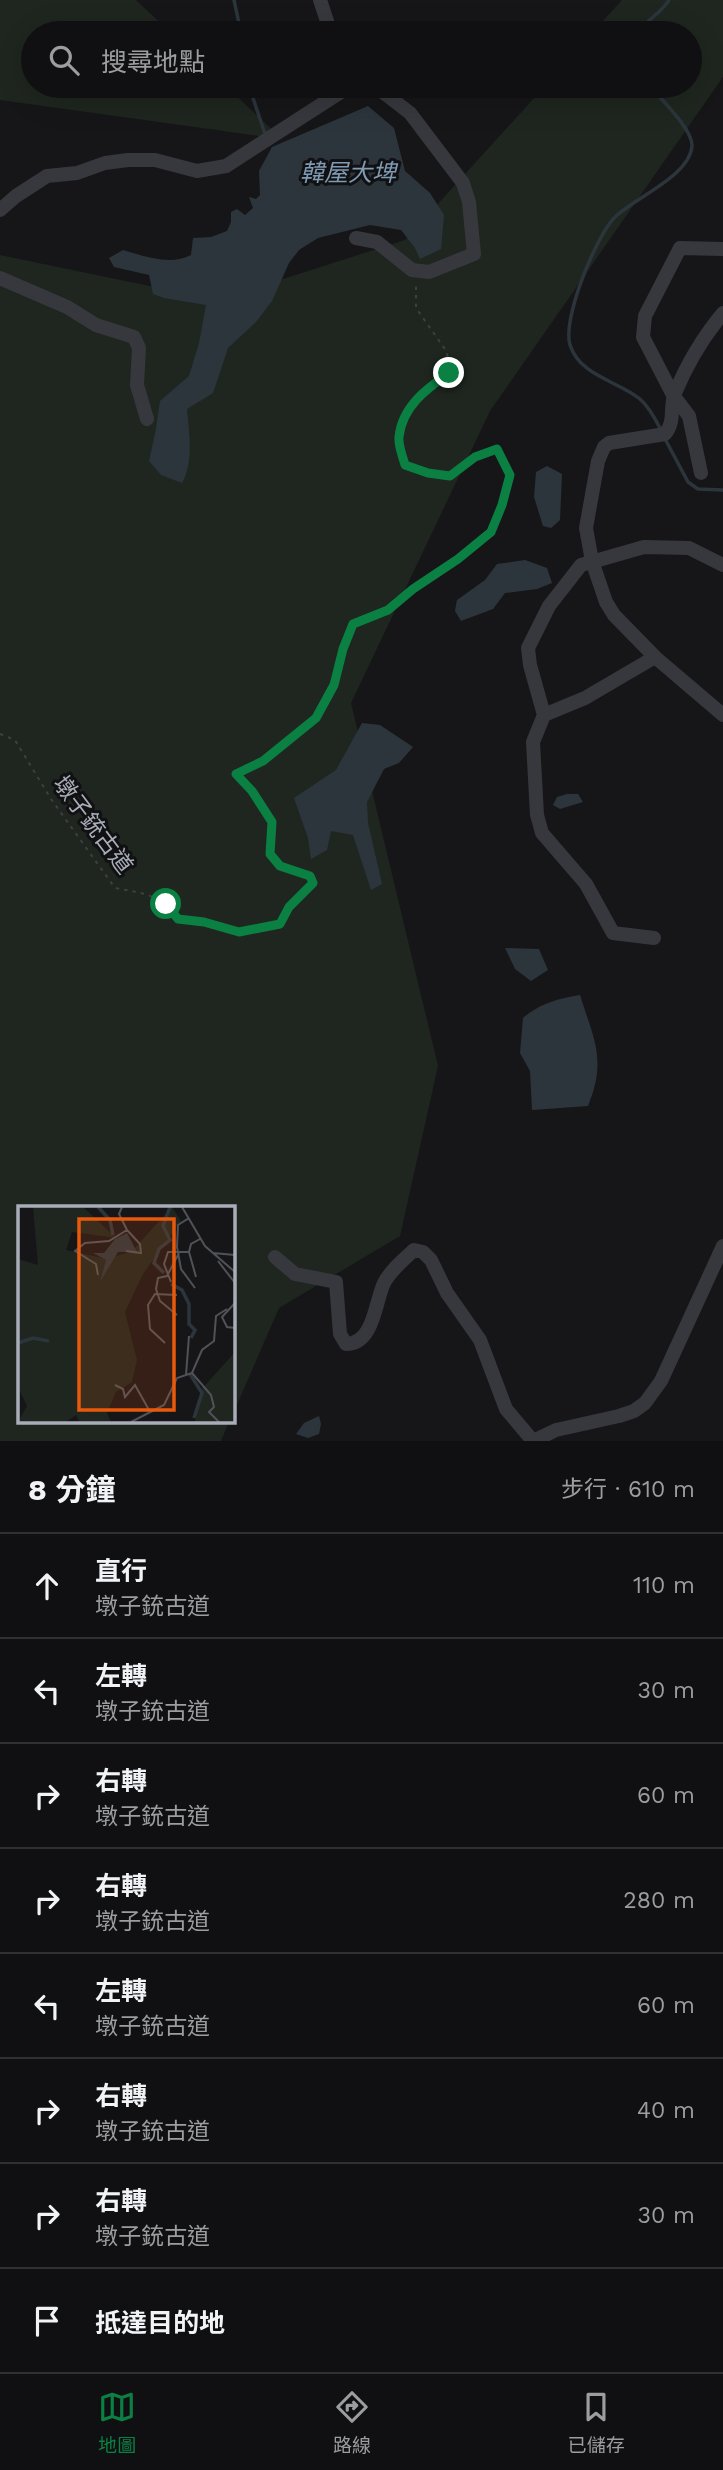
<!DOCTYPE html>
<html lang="zh-TW">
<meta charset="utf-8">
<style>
body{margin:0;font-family:"Work Sans","Noto Sans TC",sans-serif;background:#1e1e20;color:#f1f3f6}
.stop{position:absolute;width:21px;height:21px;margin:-16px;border:5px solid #0b8043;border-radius:50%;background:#fff}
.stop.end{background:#0b8043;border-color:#fff;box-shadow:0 2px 7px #0008}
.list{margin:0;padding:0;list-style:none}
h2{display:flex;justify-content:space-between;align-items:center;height:91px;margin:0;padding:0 28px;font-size:30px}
h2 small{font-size:23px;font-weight:400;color:#9c9d9f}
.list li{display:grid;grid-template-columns:46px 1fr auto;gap:21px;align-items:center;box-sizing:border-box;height:105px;padding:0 28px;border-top:2px solid #303032}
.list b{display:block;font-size:26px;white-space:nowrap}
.list p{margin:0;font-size:23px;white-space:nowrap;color:#9c9d9f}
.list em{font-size:23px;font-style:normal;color:#9c9d9f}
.icon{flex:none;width:38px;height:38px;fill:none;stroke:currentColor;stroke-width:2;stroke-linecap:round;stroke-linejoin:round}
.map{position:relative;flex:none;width:723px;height:1441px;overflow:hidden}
.search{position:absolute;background:#101012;box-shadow:0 7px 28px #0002;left:21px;right:21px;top:21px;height:77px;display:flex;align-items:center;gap:18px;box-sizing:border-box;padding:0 24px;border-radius:38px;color:#9c9d9f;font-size:26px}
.sheet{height:931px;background:#101012}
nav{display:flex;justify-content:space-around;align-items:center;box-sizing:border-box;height:98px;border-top:2px solid #303032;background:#101012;font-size:19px;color:#9c9d9f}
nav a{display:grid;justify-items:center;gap:4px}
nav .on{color:#0b8043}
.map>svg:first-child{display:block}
.green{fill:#1e261f}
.water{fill:#2c353c}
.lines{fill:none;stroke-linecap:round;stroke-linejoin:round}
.stream{stroke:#2c353c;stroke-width:3.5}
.path{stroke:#3d3f44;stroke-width:2;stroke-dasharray:3.5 5;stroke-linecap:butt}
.minor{stroke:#37383d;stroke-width:14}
.route{stroke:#0b8043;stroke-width:9}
.labels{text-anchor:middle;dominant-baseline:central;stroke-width:6;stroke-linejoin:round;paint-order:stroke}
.street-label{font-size:23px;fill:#a8adb8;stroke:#111113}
.water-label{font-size:24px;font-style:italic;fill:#7f9bb3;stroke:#111113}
.inset-river{fill:none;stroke:#2c353c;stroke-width:3.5}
.inset-road{fill:none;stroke:#505258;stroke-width:2}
.view{fill:#e8590c;fill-opacity:0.15;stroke:#e8590c;stroke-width:3.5}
.inset-edge{fill:none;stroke:#a8adb8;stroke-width:3.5}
</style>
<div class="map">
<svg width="723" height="1441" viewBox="0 0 723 1441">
<rect width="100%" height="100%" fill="#161618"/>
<g class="green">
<polygon points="0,0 136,0 171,33 33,33 33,86 226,86 282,139 0,100"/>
<polygon points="622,0 723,0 723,77 490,411 351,703 438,1066 400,1236 279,1308 233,1414 233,1208 19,1208 19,1422 229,1422 221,1441 0,1441 0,255 217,300 405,240 545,86 690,86 690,33 592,33"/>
</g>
<g class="water">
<path d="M368,106L394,128L405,171L430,193L444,215L441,249L420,259L415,248L401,230L370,225L318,238L299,250L289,263L272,301L256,322L228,348L213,393L187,409C189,434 194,461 182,483L161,475L149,461L156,429L160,401L189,376L199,343L206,305L164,298L153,294L149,275L114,267L109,258L123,250C144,256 170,266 191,255L193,238L211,237L227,231L231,222V212L237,209L245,215L253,208L249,197L256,199L260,195L259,171L272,147Z"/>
<polygon points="547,466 562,474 560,520 551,528 543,526 534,497 536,472"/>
<polygon points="525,560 547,568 552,583 537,589 505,593 493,609 461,621 455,611 457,600 485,580 497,564"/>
<polygon points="362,723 380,725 413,747 399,763 384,769 367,802 368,823 382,884 371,890 353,835 331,831 327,850 311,859 308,838 294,798 336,770"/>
<polygon points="567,794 578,794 583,802 560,809 553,805 557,797"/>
<polygon points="505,948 539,949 548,970 531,981 515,969"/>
<path d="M580,995C594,1040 607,1060 588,1106L532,1110L530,1071L520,1053L523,1018C541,1003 557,999 580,995Z"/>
<polygon points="319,1416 321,1424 319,1434 308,1438 296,1434 304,1423"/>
</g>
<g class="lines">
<g class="stream">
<polyline points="234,0 241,33"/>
<path d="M639,33C646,19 661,14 669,0"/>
<polyline points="249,86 266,137"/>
<path d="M650,86C661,99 693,130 692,146C690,176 634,198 615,217C596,236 562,319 570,345C580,376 618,381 640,399C649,407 656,420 661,430"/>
<polyline points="664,437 688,482 698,489 723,490"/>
</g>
<path class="path" d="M0,734L15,740L51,799L115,888C146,894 157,893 178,919L204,922L239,932L280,924L290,907L312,882L310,876L280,866L270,854L272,822L252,791L236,774L263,761L316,718L334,685L343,649L353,624L389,610L413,589L458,559L491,532L502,505L510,475L497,449L475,457L450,476L428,473L405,465C403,457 398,446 399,437C402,407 426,389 449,374L447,352L416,308V284"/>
<g class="minor">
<polyline points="320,0 331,33"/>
<polyline points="0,210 16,196 47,176 77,173 105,163 128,160 155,160 197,171 226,166 350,86"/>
<polyline points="356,238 377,242 412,270 429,272 474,254 469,202 463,183 410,113 375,86"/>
<polyline points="0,278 67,307 96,325 134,337 139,348 137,385 147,419"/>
<path d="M723,313C703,337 687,364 675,393C669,407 676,421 665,434L609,443L604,447L598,461L586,528L592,561L606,602L614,615L655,657L723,715"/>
<polyline points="701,473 689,416 673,395 643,337 645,316 680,248 723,249"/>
<polyline points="544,715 585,698 655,657"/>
<polyline points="654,938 613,933 586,884 542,833 537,815 533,742 544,715 530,665 528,648 549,606 581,565 644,547 689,548 723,565"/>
<path d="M275,1257L295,1274L336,1282L340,1334L346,1344C374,1344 375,1302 384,1283C391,1270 403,1260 414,1250L423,1252L431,1260L447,1293L480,1340L506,1409L533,1441L556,1430L619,1416L634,1411L645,1403L661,1381L723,1246"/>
</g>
</g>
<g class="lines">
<path class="route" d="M166,904L178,919L204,922L239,932L280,924L289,907L313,883L310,876L280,866L270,854L272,822L252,791L236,774L263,761L316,718L334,685L343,649L353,624L388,610L413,589L458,559L491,532L502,505L510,475L497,449L475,457L450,476L428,473L405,465C403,457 398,446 399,437C402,407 426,389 449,373"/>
</g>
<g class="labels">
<g class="street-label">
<text transform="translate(93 825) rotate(53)">墩子銃古道</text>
</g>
<g class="water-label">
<text x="348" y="173">韓屋大埤</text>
</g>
</g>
<g transform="translate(18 1206)">
<rect width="217" height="217" fill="#161618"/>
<path d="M15,1H65L98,32L54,26L48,44L89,53L114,45L154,1L163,15L125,68L107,106L119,154L114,176L98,186L89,207L93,216H61L58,209L48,216H0L9,200L0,181V53L20,59ZM217,146V216H177L183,184Z" fill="#1e261f"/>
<path d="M109,27L119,46H100L82,76L88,54L75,47H86L97,33Z" fill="#2c353c"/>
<path class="inset-river" d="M80,1L92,14L95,29M146,67L136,57L141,43L152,34L145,20L152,1M153,78L164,84L171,98V118L177,124L173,132M0,137L15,132L31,135M172,168L184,187L176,212"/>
<path class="inset-road" d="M164,1L187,40L217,66M171,12L160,19L159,41L163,63L177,82M108,45L123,47L122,38L109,24M195,47L217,49M200,55L217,77M80,69L78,58L57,45L67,37L91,35L109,24L101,8L104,1M178,71L171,46L173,38L182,33M153,76L146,58L150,46H171M217,97L204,111L209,121L217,122M159,109L142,95L138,83L140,72L149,70L161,47M147,137L132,123L130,99L137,88L159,89M174,167L193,189L196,201L191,206L201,216M168,169L171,130M97,179L105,183L107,191L117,179L131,204M113,216L146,199L159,172L174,167L184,144L196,135L198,110L209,103"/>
<path class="view" d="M61,13H156V204H61Z"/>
<rect width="217" height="217" class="inset-edge"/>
</g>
</svg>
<div class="stop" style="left:166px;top:904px"></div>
<div class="stop end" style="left:449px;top:373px"></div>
<div class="search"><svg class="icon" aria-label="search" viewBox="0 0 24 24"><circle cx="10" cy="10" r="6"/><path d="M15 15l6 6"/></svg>搜尋地點</div>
</div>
<section class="sheet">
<h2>8 分鐘<small>步行 · 610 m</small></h2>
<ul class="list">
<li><svg class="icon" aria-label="ahead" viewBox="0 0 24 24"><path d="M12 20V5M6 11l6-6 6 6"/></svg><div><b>直行</b><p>墩子銃古道</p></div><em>110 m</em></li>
<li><svg class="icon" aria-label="left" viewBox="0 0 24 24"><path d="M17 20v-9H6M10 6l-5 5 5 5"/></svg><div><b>左轉</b><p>墩子銃古道</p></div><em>30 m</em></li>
<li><svg class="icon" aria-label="right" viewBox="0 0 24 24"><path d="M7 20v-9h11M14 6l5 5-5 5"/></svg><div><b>右轉</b><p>墩子銃古道</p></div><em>60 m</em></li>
<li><svg class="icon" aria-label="right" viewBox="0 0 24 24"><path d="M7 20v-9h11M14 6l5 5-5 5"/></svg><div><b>右轉</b><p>墩子銃古道</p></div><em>280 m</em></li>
<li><svg class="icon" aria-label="left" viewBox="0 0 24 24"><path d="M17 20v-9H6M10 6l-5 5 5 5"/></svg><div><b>左轉</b><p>墩子銃古道</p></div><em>60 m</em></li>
<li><svg class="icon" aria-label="right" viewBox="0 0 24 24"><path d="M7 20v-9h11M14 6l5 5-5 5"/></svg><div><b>右轉</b><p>墩子銃古道</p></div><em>40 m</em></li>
<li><svg class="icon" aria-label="right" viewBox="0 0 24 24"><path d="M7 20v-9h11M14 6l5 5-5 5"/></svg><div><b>右轉</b><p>墩子銃古道</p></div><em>30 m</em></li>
<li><svg class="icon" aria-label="arrive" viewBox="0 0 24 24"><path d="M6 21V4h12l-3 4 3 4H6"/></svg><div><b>抵達目的地</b></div></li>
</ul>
</section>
<nav>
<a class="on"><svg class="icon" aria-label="map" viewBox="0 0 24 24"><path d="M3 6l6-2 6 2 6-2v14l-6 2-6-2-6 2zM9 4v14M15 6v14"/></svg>地圖</a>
<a><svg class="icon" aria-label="directions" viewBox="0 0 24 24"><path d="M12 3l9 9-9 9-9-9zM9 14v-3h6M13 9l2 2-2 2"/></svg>路線</a>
<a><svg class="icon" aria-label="saved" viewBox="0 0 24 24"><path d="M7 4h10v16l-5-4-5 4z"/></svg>已儲存</a>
</nav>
